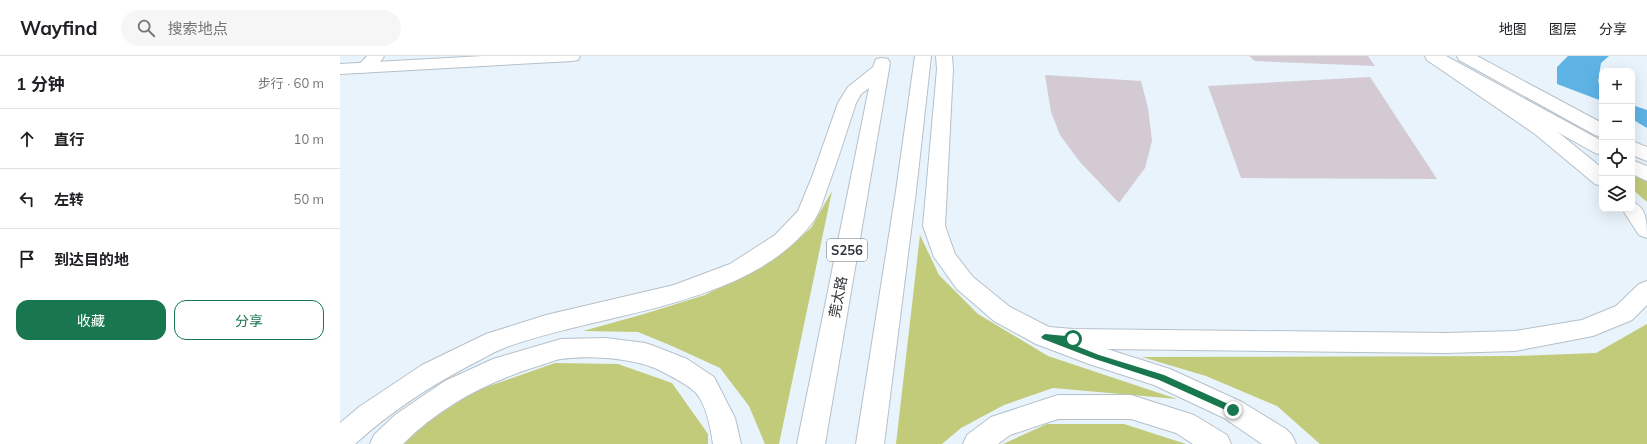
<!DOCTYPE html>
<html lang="zh">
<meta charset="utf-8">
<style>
body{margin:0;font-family:Mulish,"Noto Sans SC",sans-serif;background:#f6f6f6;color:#202124}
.controls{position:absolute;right:12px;top:12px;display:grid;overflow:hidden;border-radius:8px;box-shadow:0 4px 16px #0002}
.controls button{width:36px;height:36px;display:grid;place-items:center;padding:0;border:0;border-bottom:1px solid #e0e0e0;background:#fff;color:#202124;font:20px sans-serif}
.stop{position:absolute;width:12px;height:12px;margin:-9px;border:3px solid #18774e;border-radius:50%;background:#fff}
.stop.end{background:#18774e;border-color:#fff;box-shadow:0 1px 4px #0008}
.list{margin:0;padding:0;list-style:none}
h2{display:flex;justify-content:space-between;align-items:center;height:52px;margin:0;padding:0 16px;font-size:17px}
h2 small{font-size:13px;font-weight:400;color:#757577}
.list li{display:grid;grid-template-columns:26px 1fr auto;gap:12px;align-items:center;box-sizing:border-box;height:60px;padding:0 16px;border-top:1px solid #e0e0e0}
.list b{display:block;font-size:15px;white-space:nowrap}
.list em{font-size:13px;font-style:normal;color:#757577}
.actions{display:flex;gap:8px;padding:12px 16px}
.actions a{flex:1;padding:9px 0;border:1px solid #18774e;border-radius:12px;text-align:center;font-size:14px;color:#18774e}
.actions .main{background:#18774e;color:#fff}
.icon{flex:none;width:22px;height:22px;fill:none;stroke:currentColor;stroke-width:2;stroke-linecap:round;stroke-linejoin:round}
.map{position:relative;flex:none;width:1307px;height:388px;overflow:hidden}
header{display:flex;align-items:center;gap:24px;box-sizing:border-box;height:56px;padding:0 20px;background:#fff;border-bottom:1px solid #e0e0e0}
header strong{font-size:19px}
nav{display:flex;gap:22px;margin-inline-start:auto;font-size:14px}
.search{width:280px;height:36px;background:#f6f6f6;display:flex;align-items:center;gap:10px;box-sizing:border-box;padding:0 14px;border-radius:22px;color:#757577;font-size:15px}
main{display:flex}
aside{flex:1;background:#fff}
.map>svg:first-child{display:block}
.green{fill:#c2cb7a}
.water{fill:#5eb3e5}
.building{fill:#d4cad4}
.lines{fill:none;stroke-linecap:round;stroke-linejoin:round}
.minor-casing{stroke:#b6c0c9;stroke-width:2}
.tertiary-casing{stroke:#b6c0c9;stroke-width:2}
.primary-casing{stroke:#b6c0c9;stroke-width:2}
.trunk-casing{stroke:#b6c0c9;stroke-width:2}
.motorway-casing{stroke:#b6c0c9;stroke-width:2}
.minor{fill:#fff;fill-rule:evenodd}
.tertiary{fill:#fff;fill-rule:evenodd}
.primary{fill:#fff;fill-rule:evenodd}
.trunk{fill:#fff;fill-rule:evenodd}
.motorway{fill:#fff;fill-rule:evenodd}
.route{fill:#18774e}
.labels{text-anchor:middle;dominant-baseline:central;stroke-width:3;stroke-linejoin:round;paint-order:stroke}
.shield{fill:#fff;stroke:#6f7274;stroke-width:1}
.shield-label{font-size:13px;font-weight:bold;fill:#313538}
.street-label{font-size:14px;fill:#313538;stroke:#fff}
</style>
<header>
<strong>Wayfind</strong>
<div class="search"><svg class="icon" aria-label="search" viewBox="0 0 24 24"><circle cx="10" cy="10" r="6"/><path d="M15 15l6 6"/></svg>搜索地点</div>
<nav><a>地图</a><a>图层</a><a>分享</a></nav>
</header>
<main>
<aside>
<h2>1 分钟<small>步行 · 60 m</small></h2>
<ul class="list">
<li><svg class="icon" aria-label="ahead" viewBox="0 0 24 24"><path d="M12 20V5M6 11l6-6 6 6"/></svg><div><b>直行</b></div><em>10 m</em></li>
<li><svg class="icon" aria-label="left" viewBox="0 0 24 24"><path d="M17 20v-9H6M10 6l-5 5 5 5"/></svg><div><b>左转</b></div><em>50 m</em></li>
<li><svg class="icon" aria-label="arrive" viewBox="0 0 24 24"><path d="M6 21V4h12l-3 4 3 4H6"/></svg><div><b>到达目的地</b></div></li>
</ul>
<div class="actions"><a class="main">收藏</a><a>分享</a></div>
</aside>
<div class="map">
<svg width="1307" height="388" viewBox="0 0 1307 388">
<rect width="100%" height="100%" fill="#e8f3fc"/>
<g class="green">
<polygon points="1292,116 1307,124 1307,146 1292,133"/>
<polygon points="492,135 439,388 425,388 409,350 380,312 332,290 298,276 243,275 304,258 365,239 432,205 471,172"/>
<polygon points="580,179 599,219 638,258 708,300 837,343 713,332 664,349 621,372 602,388 556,388"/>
<polygon points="1307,268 1307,388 980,388 937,350 866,320 802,301 1175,300 1256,297"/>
<polygon points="215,307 278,308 332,327 368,378 368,388 64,388 79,372 135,335"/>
<polygon points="707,368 784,368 846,388 663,388"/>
</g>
<g class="water">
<polygon points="1228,0 1269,0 1261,7 1258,26 1262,28 1262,45 1217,28 1217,11"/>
<polygon points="1292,49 1307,54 1307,72 1292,63"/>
</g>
<g class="building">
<polygon points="909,0 1028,0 1035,10 915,5"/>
<polygon points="705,19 801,25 808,52 812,85 805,112 779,147 740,106 720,79 711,56"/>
<polygon points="1030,21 1097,123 901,122 868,30"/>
</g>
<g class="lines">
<defs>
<polygon id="minor" points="143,0 240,0 238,4 232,5 0,18 0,8"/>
<path id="tertiary" d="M27,0H44C38,10 30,19 18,16L16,12Z"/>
<g id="primary">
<polygon points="575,0 591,0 576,135 544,388 516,388 556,135"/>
<polygon points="596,0 612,0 613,13 605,170 615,198 633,221 670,251 709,271 733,273 1106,277 1175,275 1242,264 1276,250 1299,228 1307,225 1307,249 1292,264 1253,280 1175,295 1106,297 767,293 830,313 902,346 946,373 952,379 956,388 922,388 884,362 814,329 749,308 696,288 654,265 617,233 594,201 583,170 597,13"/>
<polygon points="1085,0 1104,0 1209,69 1262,112 1262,130 1255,128 1195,78 1087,4"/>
<path d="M542,2L548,3L550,7L485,388H457L529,32L521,38L516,47C506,77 497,107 486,136C483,145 480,155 475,163C412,252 259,256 164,292C153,296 143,303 132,308C90,330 50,356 15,388H0V367L19,351L82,309L146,278L206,259L334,229L390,208L435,179L458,155L472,121L498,47L508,31L533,11L536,3Z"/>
<path d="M1292,146C1307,151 1307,166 1307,182L1299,179L1282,153H1292Z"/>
</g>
<g id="trunk">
<polygon points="1086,0 1106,0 1262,85 1262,99 1255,97 1088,4"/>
<polygon points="1292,104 1307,110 1307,125 1292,118"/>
<path d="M266,282L305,287L314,290L347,303L374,321L395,362L401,388H373C371,373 366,348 356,337C349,329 327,318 317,313C292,302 249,299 221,303C213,304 204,309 195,311C145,327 100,351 63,388H30L34,379L55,359L105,325L153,303L221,283Z"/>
<polygon points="718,339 791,339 854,359 887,379 891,388 853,388 836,377 791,363 718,363 670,379 658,388 623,388 627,379 651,361"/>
</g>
<g id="motorway">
<polygon points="1117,0 1137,0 1262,67 1262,81 1255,79 1119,4"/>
<polygon points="1292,85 1307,91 1307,105 1292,99"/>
</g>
</defs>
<use href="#minor" class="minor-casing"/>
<use href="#tertiary" class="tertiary-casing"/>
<use href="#primary" class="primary-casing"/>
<use href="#trunk" class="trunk-casing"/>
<use href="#motorway" class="motorway-casing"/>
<use href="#minor" class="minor"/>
<use href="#tertiary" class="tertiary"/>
<use href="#primary" class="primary"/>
<use href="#trunk" class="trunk"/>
<use href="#motorway" class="motorway"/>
</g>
<polygon class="route" points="705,278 736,281 736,285 724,285 759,299 824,319 895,351 897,354 893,357 890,356 819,324 755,303 703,283 701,281"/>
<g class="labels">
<rect class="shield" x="487" y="183" width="40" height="22" rx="3"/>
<g class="shield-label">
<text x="507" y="194">S256</text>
</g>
<g class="street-label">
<text transform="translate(498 241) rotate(-79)">莞太路</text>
</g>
</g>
</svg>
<div class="controls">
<button>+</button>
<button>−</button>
<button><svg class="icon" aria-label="locate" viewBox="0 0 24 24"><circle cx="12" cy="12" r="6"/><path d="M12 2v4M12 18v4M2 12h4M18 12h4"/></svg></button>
<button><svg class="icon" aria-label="layers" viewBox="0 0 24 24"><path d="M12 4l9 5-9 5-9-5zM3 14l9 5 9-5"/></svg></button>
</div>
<div class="stop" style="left:733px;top:283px"></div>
<div class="stop end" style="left:893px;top:354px"></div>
</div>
</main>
